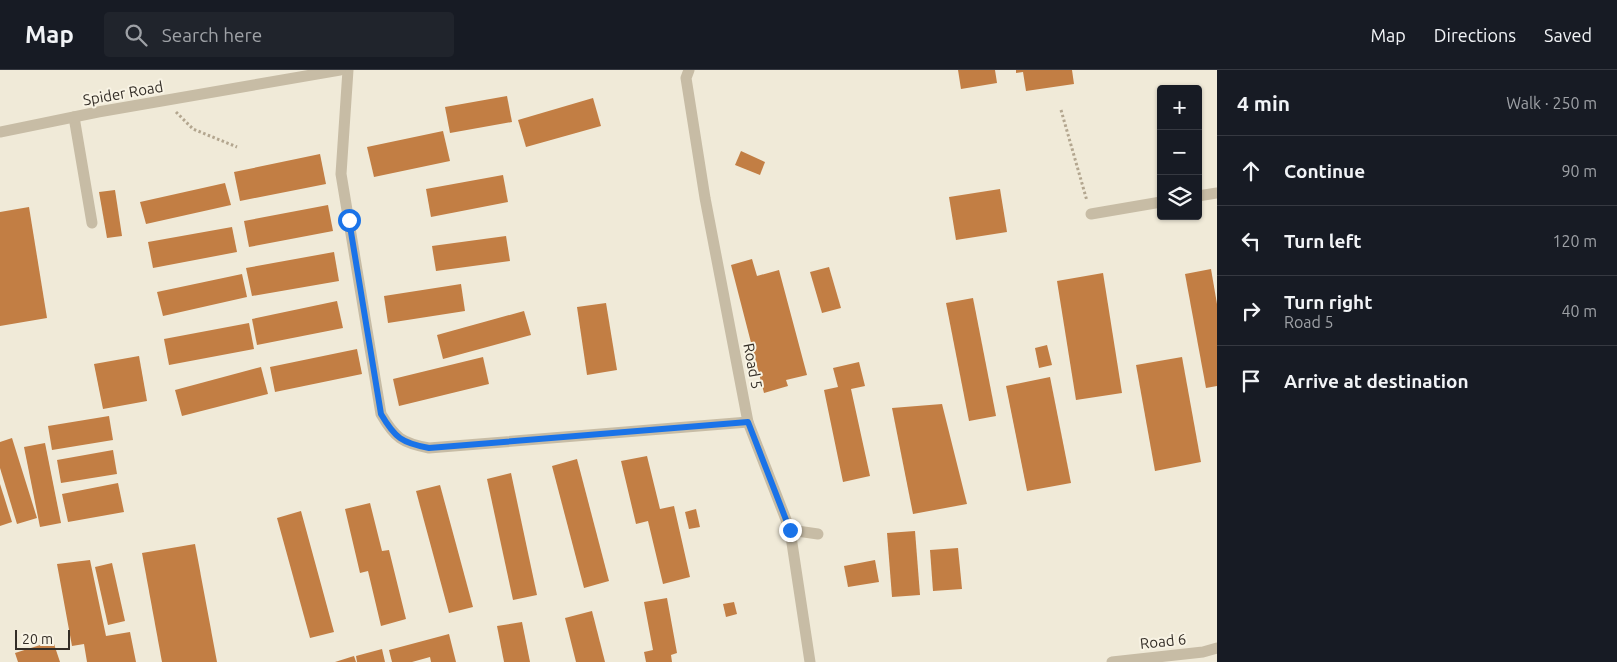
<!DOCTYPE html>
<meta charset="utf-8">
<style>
body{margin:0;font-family:Ubuntu,sans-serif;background:#20242c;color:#f1f3f6}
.controls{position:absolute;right:15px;top:15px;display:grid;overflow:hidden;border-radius:5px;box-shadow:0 1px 4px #0004}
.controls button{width:45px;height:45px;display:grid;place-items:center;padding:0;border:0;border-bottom:1px solid #363941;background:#171b24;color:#f1f3f6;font:25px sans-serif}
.scale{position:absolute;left:15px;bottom:12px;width:55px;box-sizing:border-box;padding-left:5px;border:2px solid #332d26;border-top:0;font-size:14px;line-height:18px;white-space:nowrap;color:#332d26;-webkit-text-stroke:4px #f8f3e4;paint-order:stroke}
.stop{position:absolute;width:15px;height:15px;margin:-11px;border:4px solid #1a73e8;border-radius:50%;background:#fff}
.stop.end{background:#1a73e8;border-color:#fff;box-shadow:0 1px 5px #0008}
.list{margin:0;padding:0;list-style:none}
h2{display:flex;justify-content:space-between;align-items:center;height:65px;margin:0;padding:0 20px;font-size:21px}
h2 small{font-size:16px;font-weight:400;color:#9ea1a6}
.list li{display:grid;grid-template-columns:32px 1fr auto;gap:15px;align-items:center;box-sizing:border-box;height:70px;padding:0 20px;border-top:1px solid #363941}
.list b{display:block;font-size:19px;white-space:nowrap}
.list p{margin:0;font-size:16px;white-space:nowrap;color:#9ea1a6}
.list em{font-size:16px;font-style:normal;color:#9ea1a6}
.icon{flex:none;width:28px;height:28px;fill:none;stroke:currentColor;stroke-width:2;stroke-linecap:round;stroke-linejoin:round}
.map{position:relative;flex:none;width:1217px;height:592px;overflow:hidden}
header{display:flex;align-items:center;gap:30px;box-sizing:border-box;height:70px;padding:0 25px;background:#171b24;border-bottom:1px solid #363941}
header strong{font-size:24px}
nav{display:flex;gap:28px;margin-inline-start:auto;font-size:18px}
.search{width:350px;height:45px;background:#20242c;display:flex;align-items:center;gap:12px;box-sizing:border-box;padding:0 18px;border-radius:5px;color:#9ea1a6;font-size:19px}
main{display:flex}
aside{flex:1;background:#171b24}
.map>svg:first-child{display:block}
.building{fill:#c27e44}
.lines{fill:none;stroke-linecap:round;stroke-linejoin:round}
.path{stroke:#b3a68f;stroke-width:3;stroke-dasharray:2.5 2.5;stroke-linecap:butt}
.service{stroke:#c7bca5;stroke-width:11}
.route{stroke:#1a73e8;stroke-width:6}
.labels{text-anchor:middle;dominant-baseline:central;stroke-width:4;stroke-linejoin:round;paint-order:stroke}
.street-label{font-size:15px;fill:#332d26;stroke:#f8f3e4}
</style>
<header>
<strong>Map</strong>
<div class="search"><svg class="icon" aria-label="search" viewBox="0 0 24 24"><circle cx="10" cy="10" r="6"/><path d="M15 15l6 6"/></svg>Search here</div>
<nav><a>Map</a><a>Directions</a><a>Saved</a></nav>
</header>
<main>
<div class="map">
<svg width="1217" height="592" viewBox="0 0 1217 592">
<rect width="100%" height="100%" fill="#f0ead8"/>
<g class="building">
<polygon points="958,0 995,0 997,13 961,19"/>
<polygon points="1016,0 1072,0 1074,14 1026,21 1023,2 1016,3"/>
<polygon points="507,26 512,52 450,63 445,37"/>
<polygon points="593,28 601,56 526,77 518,50"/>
<polygon points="443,61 450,91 374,107 367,77"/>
<polygon points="741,81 765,92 760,105 735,95"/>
<polygon points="320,84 326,114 240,131 234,102"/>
<polygon points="503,105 508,132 431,147 426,119"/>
<polygon points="225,113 231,135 146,154 140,132"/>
<polygon points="1000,119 1007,162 956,170 949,127"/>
<polygon points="115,120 122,166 107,168 99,122"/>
<polygon points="328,135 333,161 249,177 244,151"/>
<polygon points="29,137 47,248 0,256 0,142"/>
<polygon points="232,157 237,182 153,198 148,172"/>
<polygon points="506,166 510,191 436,201 432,176"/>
<polygon points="334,182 339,211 252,226 246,198"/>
<polygon points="752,189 757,206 779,200 807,305 786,310 788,316 764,323 731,195"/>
<polygon points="829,197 841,238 822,243 810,202"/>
<polygon points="1211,199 1217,234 1217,316 1206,318 1185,204"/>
<polygon points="1103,203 1122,323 1076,330 1057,211"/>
<polygon points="242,204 247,227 163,246 157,222"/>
<polygon points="461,214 465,241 388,253 384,226"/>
<polygon points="973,228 996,346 969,351 946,233"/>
<polygon points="337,231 343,258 257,275 252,249"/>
<polygon points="606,233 617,300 587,305 577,237"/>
<polygon points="524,241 531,265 443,289 437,265"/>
<polygon points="249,253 254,279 169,295 164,269"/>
<polygon points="1047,275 1052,295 1039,298 1035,278"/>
<polygon points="357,279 362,304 275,322 270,297"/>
<polygon points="139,286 147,331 103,339 94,294"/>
<polygon points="483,287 489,314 399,336 393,309"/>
<polygon points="1182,287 1201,392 1155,401 1136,295"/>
<polygon points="859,292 865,316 851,319 870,406 843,412 824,320 838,317 833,298"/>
<polygon points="261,297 268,324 182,346 175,320"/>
<polygon points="1050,307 1071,413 1027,421 1006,316"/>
<polygon points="942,334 967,434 913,444 892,338"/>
<polygon points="109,346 113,370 52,380 48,356"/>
<polygon points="12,368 37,448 17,454 0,398 0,372"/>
<polygon points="45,373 61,453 40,457 24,377"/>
<polygon points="113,380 117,404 61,413 57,390"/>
<polygon points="647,386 660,439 674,436 690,507 663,514 648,451 636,454 621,391"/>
<polygon points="577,389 609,511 584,518 552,396"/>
<polygon points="511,403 537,525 513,530 487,409"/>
<polygon points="118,413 124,442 68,452 62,424"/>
<polygon points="0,414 12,452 0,456"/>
<polygon points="440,415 473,537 449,543 416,421"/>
<polygon points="370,433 382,481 389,480 406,549 381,556 368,501 360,503 345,439"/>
<polygon points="696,439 700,457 689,459 685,442"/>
<polygon points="301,441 334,562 310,568 277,448"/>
<polygon points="915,461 920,525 892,527 887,463"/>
<polygon points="195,474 217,592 162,592 142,483"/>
<polygon points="958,478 962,519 933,521 930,480"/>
<polygon points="90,490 106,566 130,562 136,592 87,592 84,574 72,576 57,494"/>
<polygon points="875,490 879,512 848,517 844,496"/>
<polygon points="112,493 125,551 108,555 95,497"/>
<polygon points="667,528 677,583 671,585 672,592 646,592 644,582 653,580 644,532"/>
<polygon points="734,532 737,544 726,547 723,534"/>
<polygon points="592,541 605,592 576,592 565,548"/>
<polygon points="522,552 530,592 504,592 497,556"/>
<polygon points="449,564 456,592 431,592 430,587 412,592 392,592 389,580"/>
<polygon points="53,571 60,592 18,592 15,583"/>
<polygon points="382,579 385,592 357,592 356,586"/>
<polygon points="354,586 356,592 335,592"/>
</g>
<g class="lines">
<g class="path">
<polyline points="1061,40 1087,131"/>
<polyline points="176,42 193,59 237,77"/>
</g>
<g class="service">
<path d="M348,0L341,104L381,344C395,368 402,373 429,378L748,352"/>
<polyline points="689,0 686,8 705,128 748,352 790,460 810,592"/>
<polyline points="74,47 92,153"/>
<polyline points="0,62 98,42 340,0"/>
<polyline points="1198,126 1217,123"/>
<polyline points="1091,144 1161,132"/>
<polyline points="790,460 818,464"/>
<polyline points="1112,592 1203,582 1217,578"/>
</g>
</g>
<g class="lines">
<path class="route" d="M349,150L381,344C395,368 402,373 429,378L748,352L790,460"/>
</g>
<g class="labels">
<g class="street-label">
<text transform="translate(123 23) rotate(-10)">Spider Road</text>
<text transform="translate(753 296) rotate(79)">Road 5</text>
<text transform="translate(1163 571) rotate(-6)">Road 6</text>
</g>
</g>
</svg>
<div class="controls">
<button>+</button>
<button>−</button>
<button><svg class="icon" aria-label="layers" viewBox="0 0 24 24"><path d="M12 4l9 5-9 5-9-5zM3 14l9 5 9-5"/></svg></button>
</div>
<div class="scale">20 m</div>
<div class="stop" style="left:349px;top:150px"></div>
<div class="stop end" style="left:790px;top:460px"></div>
</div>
<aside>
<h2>4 min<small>Walk · 250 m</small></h2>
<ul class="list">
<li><svg class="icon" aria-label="ahead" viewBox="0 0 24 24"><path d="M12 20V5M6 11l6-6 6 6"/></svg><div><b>Continue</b></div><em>90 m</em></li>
<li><svg class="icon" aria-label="left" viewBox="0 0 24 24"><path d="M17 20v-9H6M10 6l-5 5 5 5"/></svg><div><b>Turn left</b></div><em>120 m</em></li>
<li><svg class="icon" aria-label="right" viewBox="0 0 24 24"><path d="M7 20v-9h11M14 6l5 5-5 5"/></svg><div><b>Turn right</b><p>Road 5</p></div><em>40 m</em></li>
<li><svg class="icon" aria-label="arrive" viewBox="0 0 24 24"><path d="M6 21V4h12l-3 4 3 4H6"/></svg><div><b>Arrive at destination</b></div></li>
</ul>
</aside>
</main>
